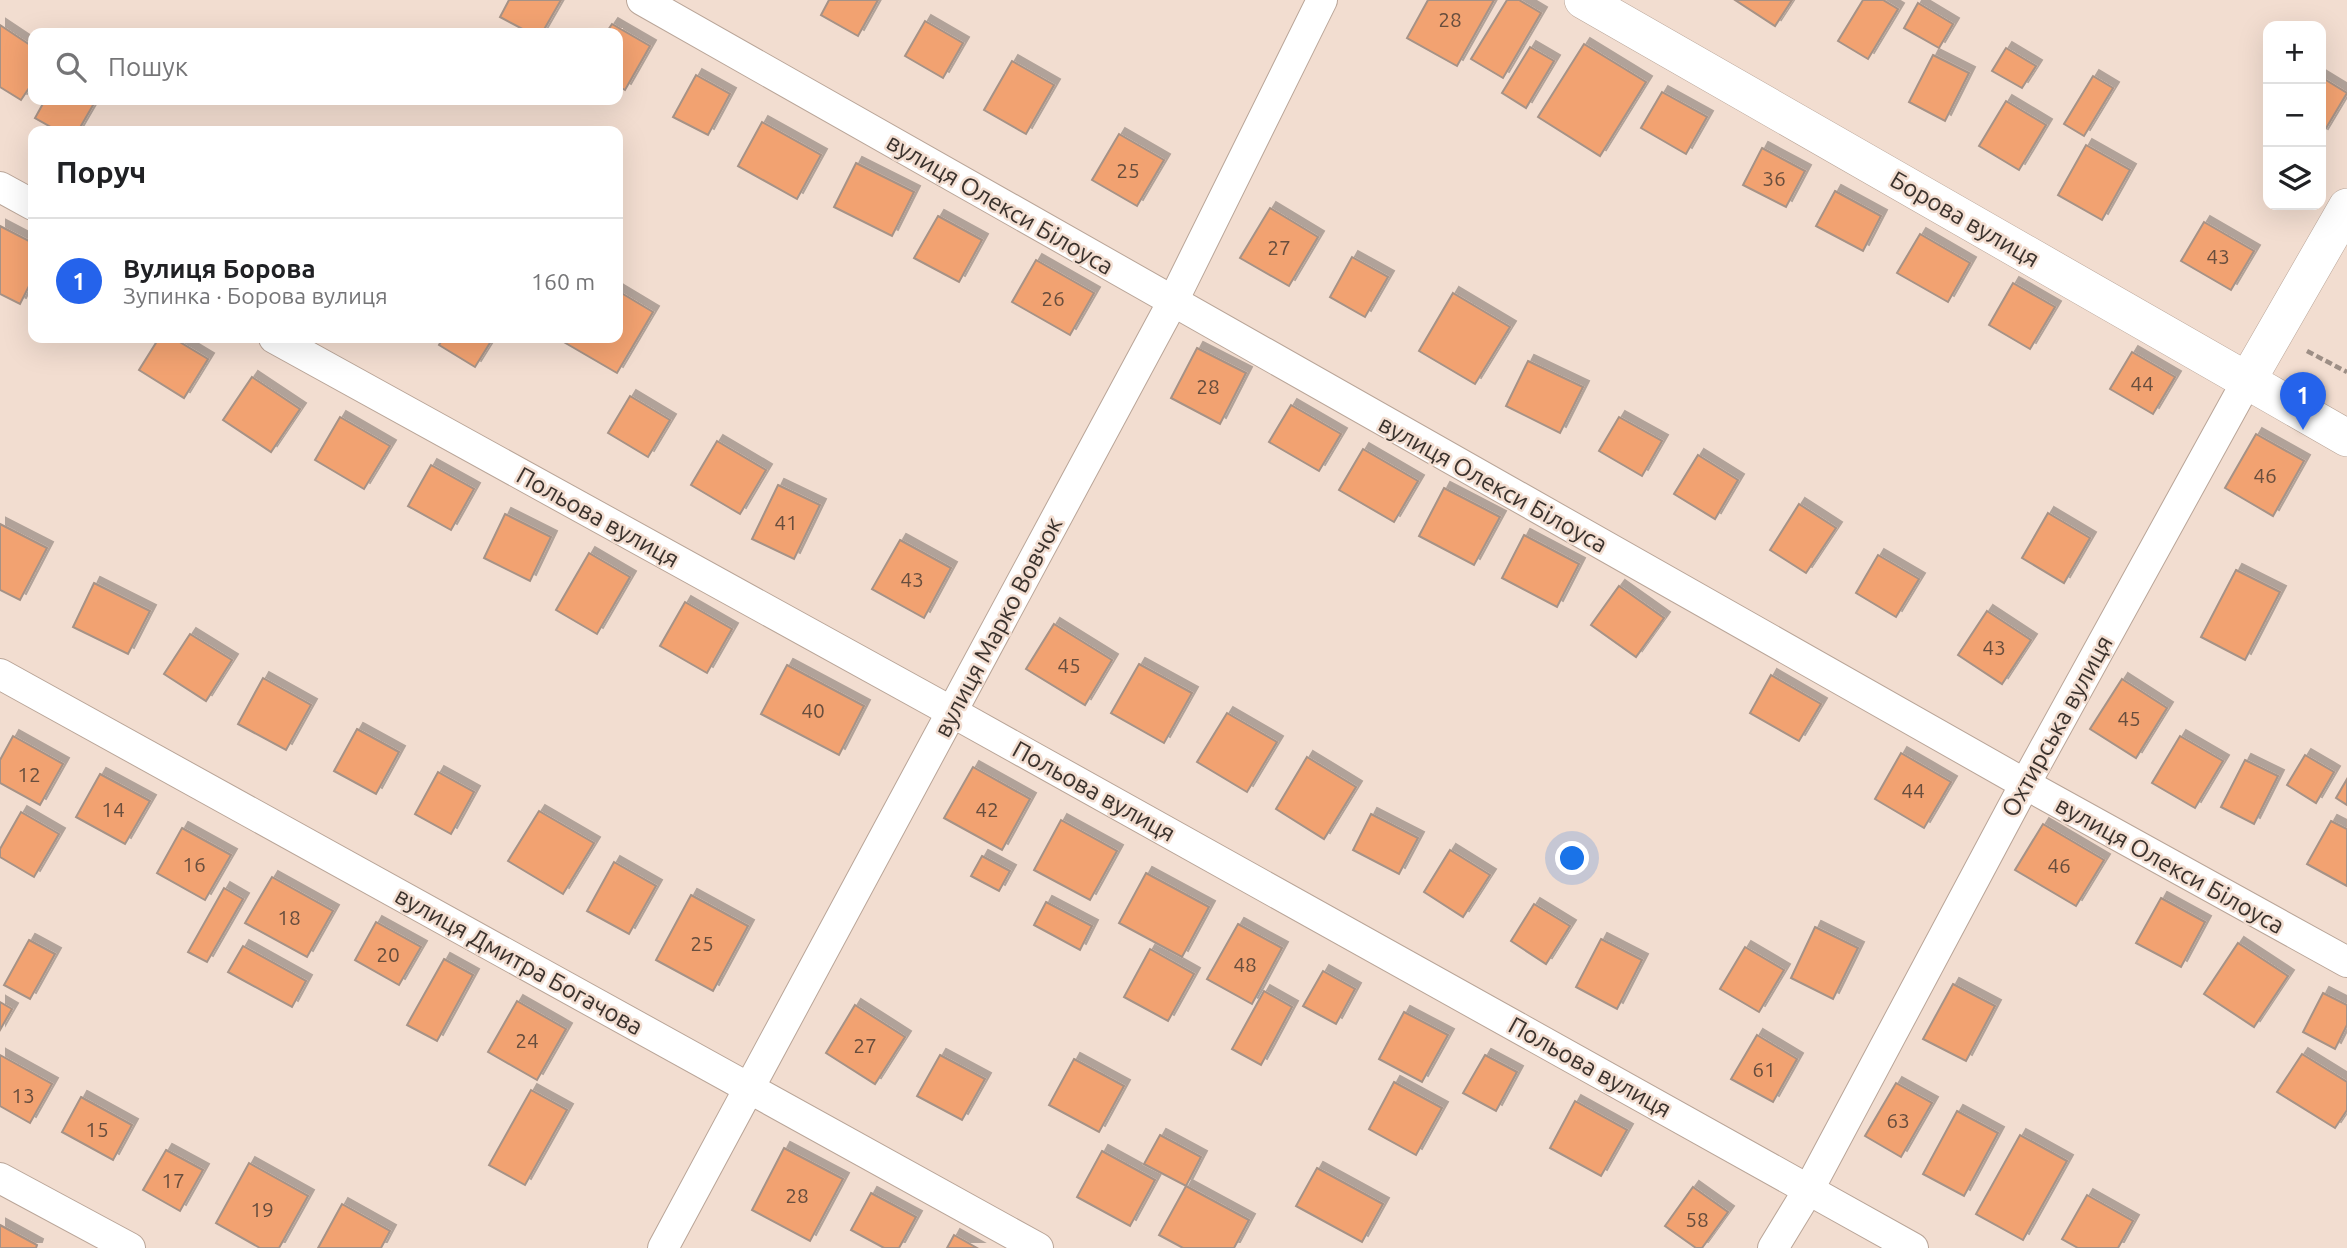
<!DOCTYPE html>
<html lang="uk">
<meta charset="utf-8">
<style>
body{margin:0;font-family:Ubuntu,sans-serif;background:#f2f2f2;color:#202124}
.controls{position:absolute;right:21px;top:21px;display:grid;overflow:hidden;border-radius:14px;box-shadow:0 7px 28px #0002}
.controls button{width:63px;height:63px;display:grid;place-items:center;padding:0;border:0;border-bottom:2px solid #e0e0e0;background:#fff;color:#202124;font:35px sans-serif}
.you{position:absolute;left:1573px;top:859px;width:24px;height:24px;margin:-18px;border:5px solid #fff;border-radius:50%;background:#1a73e8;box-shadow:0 0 0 10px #1a73e833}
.badge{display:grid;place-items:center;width:46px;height:46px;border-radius:50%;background:#2563eb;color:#fff;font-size:23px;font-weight:700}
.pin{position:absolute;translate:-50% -58px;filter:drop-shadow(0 2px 4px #0008)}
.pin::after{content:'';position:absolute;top:37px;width:24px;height:21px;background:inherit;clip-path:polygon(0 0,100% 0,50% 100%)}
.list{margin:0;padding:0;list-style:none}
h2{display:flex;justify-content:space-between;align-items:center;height:91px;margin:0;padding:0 28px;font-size:30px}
h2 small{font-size:23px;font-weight:400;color:#757577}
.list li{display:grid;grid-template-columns:46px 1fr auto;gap:21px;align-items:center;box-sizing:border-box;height:126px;padding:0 28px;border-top:2px solid #e0e0e0}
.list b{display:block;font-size:26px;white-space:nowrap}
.list p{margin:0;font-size:23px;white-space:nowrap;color:#757577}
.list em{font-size:23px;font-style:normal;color:#757577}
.icon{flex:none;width:38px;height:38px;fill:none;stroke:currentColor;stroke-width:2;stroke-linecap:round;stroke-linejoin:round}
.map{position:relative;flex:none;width:2347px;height:1248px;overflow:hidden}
.search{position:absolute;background:#fff;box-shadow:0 7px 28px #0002;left:28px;top:28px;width:595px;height:77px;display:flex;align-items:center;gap:18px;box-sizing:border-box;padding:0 24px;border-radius:14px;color:#757577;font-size:26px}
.panel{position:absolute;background:#fff;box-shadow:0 7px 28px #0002;left:28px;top:126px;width:595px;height:217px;border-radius:14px}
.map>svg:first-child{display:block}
.building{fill:#f2a271;stroke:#a69286;stroke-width:2;filter:url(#shadow)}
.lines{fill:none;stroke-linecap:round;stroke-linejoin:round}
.minor-casing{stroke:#b9a598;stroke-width:32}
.tertiary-casing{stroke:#b9a598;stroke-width:38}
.path{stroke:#9d8e85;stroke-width:4.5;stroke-dasharray:7 3.5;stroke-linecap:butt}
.minor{stroke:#fff;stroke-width:30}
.tertiary{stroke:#fff;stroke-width:37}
.labels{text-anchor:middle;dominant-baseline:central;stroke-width:5;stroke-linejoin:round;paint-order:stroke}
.number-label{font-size:21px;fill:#684e3e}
.street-label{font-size:24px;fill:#3a322d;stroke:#f2ddd0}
</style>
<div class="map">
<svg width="2347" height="1248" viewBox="0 0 2347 1248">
<defs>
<filter id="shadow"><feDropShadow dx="6" dy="-6" stdDeviation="0" flood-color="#0004"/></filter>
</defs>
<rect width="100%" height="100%" fill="#f2ddd0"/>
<g class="building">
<polygon points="509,0 561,0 542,33 530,33 500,17"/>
<polygon points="829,0 878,0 858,36 821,15"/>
<polygon points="1428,0 1494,0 1457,66 1407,38"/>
<polygon points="1507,0 1519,0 1541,13 1503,78 1471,59"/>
<polygon points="1735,0 1792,0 1775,26"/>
<polygon points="1863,0 1883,0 1898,9 1868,59 1838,41"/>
<polygon points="1918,3 1953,24 1939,48 1904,28"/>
<polygon points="925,21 963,43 943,78 905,56"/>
<polygon points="612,24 650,46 625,90 618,86 618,33 606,33"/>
<polygon points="0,25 33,47 33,82 21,100 0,87"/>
<polygon points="1584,44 1646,82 1600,156 1538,117"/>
<polygon points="1530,47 1554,61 1526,108 1502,93"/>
<polygon points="2006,48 2036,66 2022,88 1992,71"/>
<polygon points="1933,55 1969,73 1945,121 1909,102"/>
<polygon points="1012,61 1054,85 1026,134 984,110"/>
<polygon points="696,75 730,94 708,135 673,117"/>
<polygon points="2093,76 2113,88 2084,136 2064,124"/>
<polygon points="2321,77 2347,93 2322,135 2321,134"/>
<polygon points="1662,92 1707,117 1686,154 1641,128"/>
<polygon points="45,100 96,100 78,131 58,131 35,118"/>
<polygon points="2006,101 2046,125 2019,170 1979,146"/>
<polygon points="762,122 821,155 797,199 738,166"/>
<polygon points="1119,134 1164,160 1137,206 1092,180"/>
<polygon points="2086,145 2130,170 2102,220 2058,195"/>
<polygon points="1762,148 1805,171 1786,207 1743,185"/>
<polygon points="856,163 914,192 892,236 834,207"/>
<polygon points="1835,191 1881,216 1863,251 1816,226"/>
<polygon points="1270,208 1318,237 1289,286 1240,258"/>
<polygon points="938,216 982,240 959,282 914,258"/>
<polygon points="2204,222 2254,251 2231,290 2181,261"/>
<polygon points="0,226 33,243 33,278 20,304 0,294"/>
<polygon points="1920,234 1970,263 1948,302 1897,273"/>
<polygon points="1352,257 1388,277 1365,317 1330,297"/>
<polygon points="1036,260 1094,293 1070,335 1012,302"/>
<polygon points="2013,283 2055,307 2030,349 1989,325"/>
<polygon points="618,291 653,312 617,373 562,341 564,338 618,338"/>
<polygon points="1453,293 1510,327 1475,384 1419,351"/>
<polygon points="159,338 173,338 208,359 184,398 139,370"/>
<polygon points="443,338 493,338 475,367 439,345"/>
<polygon points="1197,348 1246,373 1220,424 1171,398"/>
<polygon points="2132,352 2175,377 2153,414 2110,389"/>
<polygon points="1528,361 1583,387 1560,433 1506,406"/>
<polygon points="252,377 300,409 271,452 223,420"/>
<polygon points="630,396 670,420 648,457 608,433"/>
<polygon points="1291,405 1341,434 1319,471 1269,442"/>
<polygon points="340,417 390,446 364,489 315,460"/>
<polygon points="1619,417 1662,441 1642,476 1599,451"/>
<polygon points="2256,434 2304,461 2273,516 2225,488"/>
<polygon points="717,441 766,470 740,514 691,485"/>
<polygon points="1363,449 1418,481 1394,522 1339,490"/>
<polygon points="1698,455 1738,480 1715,519 1674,494"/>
<polygon points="431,465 474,489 451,530 408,506"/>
<polygon points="778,485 820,505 794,559 752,539"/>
<polygon points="1444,488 1500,517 1474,565 1419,536"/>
<polygon points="1799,504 1836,528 1806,573 1770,550"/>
<polygon points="2048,513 2090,538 2064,583 2022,558"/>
<polygon points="505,514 551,537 530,581 484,558"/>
<polygon points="0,524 47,548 20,600 0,590"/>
<polygon points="1524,535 1579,564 1557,607 1502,578"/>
<polygon points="900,540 951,568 924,618 872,589"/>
<polygon points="589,553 630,577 597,634 556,610"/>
<polygon points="1878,555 1919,579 1896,617 1856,593"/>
<polygon points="2236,570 2280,592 2245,660 2201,637"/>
<polygon points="94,583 150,611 128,654 73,627"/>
<polygon points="1619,586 1664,618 1636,657 1591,625"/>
<polygon points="685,602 732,629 707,673 660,646"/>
<polygon points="1987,611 2031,640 2002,684 1958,655"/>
<polygon points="1054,624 1112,660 1085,705 1026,669"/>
<polygon points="190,634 232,660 206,701 164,674"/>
<polygon points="1139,664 1192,693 1164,743 1111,713"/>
<polygon points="787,665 864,706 839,755 761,714"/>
<polygon points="1771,675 1821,704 1799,741 1750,713"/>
<polygon points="263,678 311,705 286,750 238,724"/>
<polygon points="2122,679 2167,708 2136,758 2090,729"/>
<polygon points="1227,713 1277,742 1247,792 1197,762"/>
<polygon points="357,729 399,752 376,794 334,771"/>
<polygon points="13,736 63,764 40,805 0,783 0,760"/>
<polygon points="2180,736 2223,761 2195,808 2152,783"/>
<polygon points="1901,753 1951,782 1924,828 1875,799"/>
<polygon points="2305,755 2334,772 2316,803 2287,785"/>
<polygon points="1307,757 1356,787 1324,839 1276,809"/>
<polygon points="2245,760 2278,776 2254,824 2221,807"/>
<polygon points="973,767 1030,799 1002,850 944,818"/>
<polygon points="438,772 474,792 451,834 415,814"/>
<polygon points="100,774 150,801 125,844 76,817"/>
<polygon points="2347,779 2347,805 2336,798"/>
<polygon points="539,811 594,843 563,894 508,861"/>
<polygon points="21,812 59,834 34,877 0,857 0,849"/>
<polygon points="1371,814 1418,838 1399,874 1353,850"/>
<polygon points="1061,820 1117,851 1090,900 1034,870"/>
<polygon points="2331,821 2347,829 2347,886 2307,864"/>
<polygon points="2043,824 2104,860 2076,906 2015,870"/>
<polygon points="182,828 231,855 205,900 157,873"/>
<polygon points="1450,850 1490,875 1463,917 1424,892"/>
<polygon points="982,856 1010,871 999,891 971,876"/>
<polygon points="614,862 656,886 629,934 587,911"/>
<polygon points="1146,873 1209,907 1182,957 1119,923"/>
<polygon points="272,877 333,911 307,957 245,923"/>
<polygon points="224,888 243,899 207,962 188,952"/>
<polygon points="691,895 748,926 713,991 656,960"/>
<polygon points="2161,898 2205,922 2181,967 2136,943"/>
<polygon points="1046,902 1092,926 1080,950 1034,925"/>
<polygon points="1534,904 1570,926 1546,964 1511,941"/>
<polygon points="376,922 421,947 399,985 355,960"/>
<polygon points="1238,924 1282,948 1252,1004 1207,979"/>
<polygon points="1815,927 1858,948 1833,999 1791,978"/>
<polygon points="1601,939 1642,960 1617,1009 1576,987"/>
<polygon points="29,940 55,954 30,999 4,985"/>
<polygon points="2238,943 2288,976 2254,1027 2204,994"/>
<polygon points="243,946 306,981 292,1007 228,972"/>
<polygon points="1745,947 1784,970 1759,1012 1720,989"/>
<polygon points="1150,949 1194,974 1168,1021 1124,997"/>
<polygon points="444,959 473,975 437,1041 407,1025"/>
<polygon points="1323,971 1355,989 1336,1024 1303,1006"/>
<polygon points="1953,984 1995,1006 1966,1061 1923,1039"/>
<polygon points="1264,991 1292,1007 1261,1065 1232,1049"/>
<polygon points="2323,993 2347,1005 2347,1025 2335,1049 2303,1032"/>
<polygon points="517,1001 566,1029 537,1080 488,1052"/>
<polygon points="0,1002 12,1009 0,1030"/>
<polygon points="855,1005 905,1037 875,1084 826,1053"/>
<polygon points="1404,1012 1448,1035 1422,1082 1379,1059"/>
<polygon points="1757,1035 1797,1059 1773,1102 1731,1079"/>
<polygon points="2302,1054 2347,1082 2347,1110 2335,1128 2277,1092"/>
<polygon points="0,1055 52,1084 30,1123 0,1106"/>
<polygon points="940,1055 985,1079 962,1120 917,1096"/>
<polygon points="1485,1055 1517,1072 1496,1111 1463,1093"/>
<polygon points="1074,1059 1124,1086 1099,1132 1049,1105"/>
<polygon points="1394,1082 1442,1108 1416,1155 1369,1129"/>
<polygon points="1896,1083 1932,1103 1901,1157 1865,1136"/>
<polygon points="531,1090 567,1110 525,1185 489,1165"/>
<polygon points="81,1097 132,1125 113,1160 62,1132"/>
<polygon points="1575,1101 1627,1130 1601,1176 1550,1148"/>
<polygon points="1957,1111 1998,1133 1964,1196 1923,1174"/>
<polygon points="1160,1135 1201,1157 1186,1186 1144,1164"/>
<polygon points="2020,1135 2067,1161 2023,1240 1976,1214"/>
<polygon points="784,1148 843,1179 810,1241 752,1210"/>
<polygon points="166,1150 203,1170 180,1211 143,1190"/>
<polygon points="1102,1151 1155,1180 1130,1226 1077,1197"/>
<polygon points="249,1163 308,1196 279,1248 260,1248 216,1223"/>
<polygon points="1317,1168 1383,1204 1362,1242 1296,1206"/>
<polygon points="1186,1186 1249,1220 1234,1248 1183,1248 1159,1235"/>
<polygon points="1693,1187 1728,1212 1702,1248 1696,1248 1665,1226"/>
<polygon points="871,1193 916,1217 899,1248 884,1248 851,1230"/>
<polygon points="2087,1195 2133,1221 2118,1248 2078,1248 2062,1239"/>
<polygon points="342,1204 390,1231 381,1248 318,1248"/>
<polygon points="0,1225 37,1245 36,1248 0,1248"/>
<polygon points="954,1235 977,1248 947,1248"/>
</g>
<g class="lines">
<defs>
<g id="minor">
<polyline points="642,0 2025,784 2347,962"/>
<polyline points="0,187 33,205"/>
<polyline points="274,338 952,712 1913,1248"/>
<polyline points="0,674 1038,1248"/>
<polyline points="0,1178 130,1248"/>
<polyline points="663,1248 1172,303 1322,0"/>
<polyline points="1773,1248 1809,1189 2025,784 2247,381"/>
</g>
<g id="tertiary">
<polyline points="1583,0 2347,438"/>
<polyline points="2247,381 2347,207"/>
</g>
</defs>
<use href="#minor" class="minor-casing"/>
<use href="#tertiary" class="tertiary-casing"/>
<polyline class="path" points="2307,351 2347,372"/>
<use href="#minor" class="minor"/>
<use href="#tertiary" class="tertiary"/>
</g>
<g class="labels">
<g class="number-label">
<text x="1450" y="19">28</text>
<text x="1128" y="170">25</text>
<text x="1774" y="178">36</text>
<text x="1279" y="247">27</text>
<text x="2218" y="256">43</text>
<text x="1053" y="298">26</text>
<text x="2142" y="383">44</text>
<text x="1208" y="386">28</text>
<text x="2265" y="475">46</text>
<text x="786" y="522">41</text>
<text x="912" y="579">43</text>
<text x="1994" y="647">43</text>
<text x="1069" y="665">45</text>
<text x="813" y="710">40</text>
<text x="2129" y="718">45</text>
<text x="29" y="774">12</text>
<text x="1913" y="790">44</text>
<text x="113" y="809">14</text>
<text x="987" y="809">42</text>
<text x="194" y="864">16</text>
<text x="2059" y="865">46</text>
<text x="289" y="917">18</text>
<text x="702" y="943">25</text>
<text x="388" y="954">20</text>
<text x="1245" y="964">48</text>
<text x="527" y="1040">24</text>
<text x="865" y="1045">27</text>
<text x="1764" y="1069">61</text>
<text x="23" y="1095">13</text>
<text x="1898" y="1120">63</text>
<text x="97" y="1129">15</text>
<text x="173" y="1180">17</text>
<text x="797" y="1195">28</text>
<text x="262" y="1209">19</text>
<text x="1697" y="1219">58</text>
</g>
<g class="street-label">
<text transform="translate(1000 204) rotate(30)">вулиця Олекси Білоуса</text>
<text transform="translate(1965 219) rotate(30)">Борова вулиця</text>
<text transform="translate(1493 484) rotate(29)">вулиця Олекси Білоуса</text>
<text transform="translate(598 517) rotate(29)">Польова вулиця</text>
<text transform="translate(998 627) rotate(-62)">вулиця Марко Вовчок</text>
<text transform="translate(2057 726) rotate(-61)">Охтирська вулиця</text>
<text transform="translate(1094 791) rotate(29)">Польова вулиця</text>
<text transform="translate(2170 865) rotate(29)">вулиця Олекси Білоуса</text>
<text transform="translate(519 961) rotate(29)">вулиця Дмитра Богачова</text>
<text transform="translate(1590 1067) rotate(29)">Польова вулиця</text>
</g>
</g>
</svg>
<div class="controls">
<button>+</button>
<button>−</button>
<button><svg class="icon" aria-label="layers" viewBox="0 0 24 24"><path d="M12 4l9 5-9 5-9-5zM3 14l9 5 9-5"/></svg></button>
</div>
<div class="you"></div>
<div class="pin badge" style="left:2303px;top:430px">1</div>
<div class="search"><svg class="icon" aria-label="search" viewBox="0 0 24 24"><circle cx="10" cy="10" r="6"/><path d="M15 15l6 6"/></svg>Пошук</div>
<section class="panel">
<h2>Поруч<small></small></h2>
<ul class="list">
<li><span class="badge">1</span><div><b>Вулиця Борова</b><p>Зупинка · Борова вулиця</p></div><em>160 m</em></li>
</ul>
</section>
</div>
